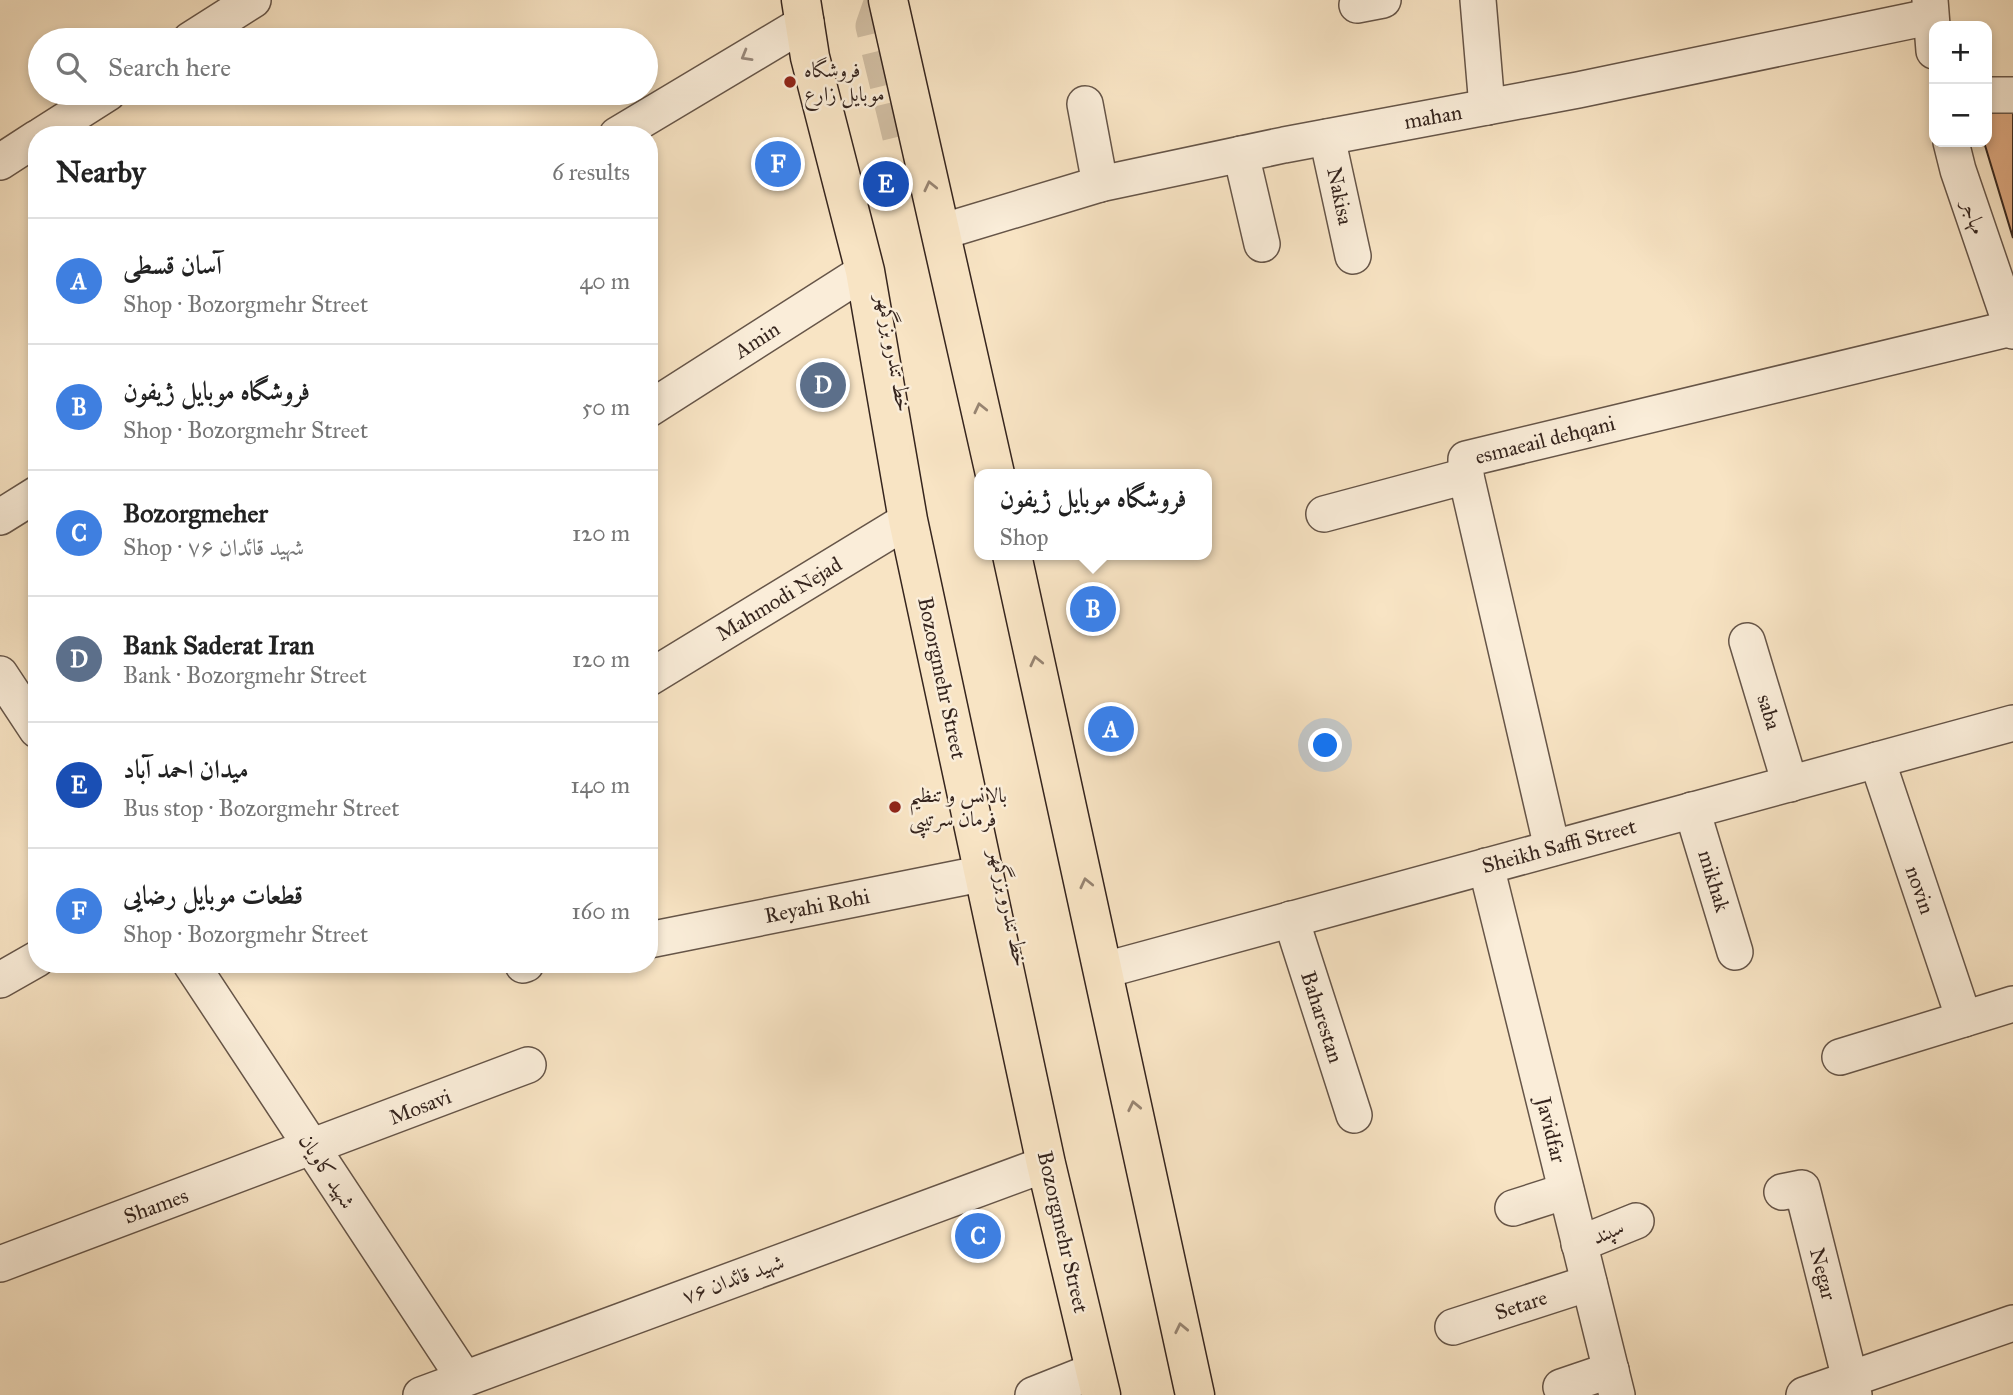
<!DOCTYPE html>
<meta charset="utf-8">
<style>
body{margin:0;font-family:"IM FELL Great Primer",Amiri,serif;background:#f2f2f2;color:#222}
.controls{position:absolute;right:21px;top:21px;display:grid;overflow:hidden;border-radius:14px;box-shadow:0 4px 10px #0003}
.controls button{width:63px;height:63px;display:grid;place-items:center;padding:0;border:0;border-bottom:2px solid #e0e0e0;background:#fff;color:#222;font:35px sans-serif}
.you{position:absolute;left:1326px;top:746px;width:24px;height:24px;margin:-18px;border:5px solid #fff;border-radius:50%;background:#1a73e8;box-shadow:0 0 0 10px #1a73e833}
.badge{display:grid;place-items:center;width:46px;height:46px;border-radius:50%;background:#0f766e;color:#fff;font-size:23px;font-weight:700}
.pin{position:absolute;translate:-50% -50%;border:4px solid #fff;box-shadow:0 2px 7px #0006}
.popup{position:absolute;left:974px;top:469px;width:238px;height:91px;box-sizing:border-box;display:grid;place-content:center;border-radius:14px;background:#fff;filter:drop-shadow(0 2px 5px #0005);font-size:23px;white-space:nowrap;color:#767676}
.popup b{font-size:26px;color:#222}
.popup::after{content:'';position:absolute;left:50%;top:100%;margin-left:-14px;border:14px solid transparent;border-top-color:#fff}
.list{margin:0;padding:0;list-style:none}
h2{display:flex;justify-content:space-between;align-items:center;height:91px;margin:0;padding:0 28px;font-size:30px}
h2 small{font-size:23px;font-weight:400;color:#767676}
.list li{display:grid;grid-template-columns:46px 1fr auto;gap:21px;align-items:center;box-sizing:border-box;height:126px;padding:0 28px;border-top:2px solid #e0e0e0}
.list b{display:block;font-size:26px;white-space:nowrap}
.list p{margin:0;font-size:23px;white-space:nowrap;color:#767676}
.list em{font-size:23px;font-style:normal;color:#767676}
.icon{flex:none;width:38px;height:38px;fill:none;stroke:currentColor;stroke-width:2;stroke-linecap:round;stroke-linejoin:round}
.map{position:relative;flex:none;width:2013px;height:1395px;overflow:hidden}
.search{position:absolute;background:#fff;box-shadow:0 4px 10px #0003;left:28px;top:28px;width:630px;height:77px;display:flex;align-items:center;gap:18px;box-sizing:border-box;padding:0 24px;border-radius:38px;color:#767676;font-size:26px}
.panel{position:absolute;background:#fff;box-shadow:0 4px 10px #0003;left:28px;top:126px;width:630px;height:847px;border-radius:28px}
.map>svg:first-child{display:block}
.building{fill:#dea981;stroke:#36251e;stroke-width:2;filter:url(#shadow)}
.lines{fill:none;stroke-linecap:round;stroke-linejoin:round}
.minor-tunnel{stroke:#d1bea3;stroke-width:35;stroke-dasharray:35 18;stroke-linecap:butt}
.minor-casing{stroke:#665548;stroke-width:38}
.major-casing{stroke:#36251e;stroke-width:41}
.minor{stroke:#faedd9;stroke-width:35}
.major{stroke:#f8e4c4;stroke-width:38}
.oneway{stroke:#98897c}
.oneway2{stroke:#978471}
.poi-dot{fill:#8f2418;stroke:#faedd9;stroke-width:2.5}
.labels{text-anchor:middle;dominant-baseline:central;stroke-width:5;stroke-linejoin:round;paint-order:stroke}
.poi-label{font-size:21px;fill:#36251e;stroke:#faedd9;text-anchor:start}
.street-label{font-size:21px;fill:#36251e;stroke:#faedd9}
</style>
<div class="map">
<svg width="2013" height="1395" viewBox="0 0 2013 1395">
<defs>
<filter id="shadow"><feDropShadow dx="6" dy="6" stdDeviation="0" flood-color="#0004"/></filter>
</defs>
<rect width="100%" height="100%" fill="#f8e4c4"/>
<filter id="stains"><feTurbulence type="fractalNoise" baseFrequency=".00286" numOctaves="4"/><feColorMatrix values="0 0 0 0 .2 0 0 0 0 .09 0 0 0 0 .02 0 0 0 .5 -.17"/></filter>
<radialGradient id="worn" r=".72"><stop offset=".6" stop-color="#630" stop-opacity="0"/><stop offset="1" stop-color="#630" stop-opacity=".3"/></radialGradient>
<polygon class="building" points="1987,110 2013,110 2013,238 1984,142 1987,142"/>
<g class="lines">
<polyline class="minor-tunnel" points="882,0 873,26 900,137"/>
<defs>
<g id="minor">
<polyline points="1478,0 1487,107"/>
<polyline points="1930,0 1934,51"/>
<polyline points="1357,5 1383,0"/>
<polyline points="190,40 253,0"/>
<polyline points="1987,95 2013,95"/>
<polyline points="1085,104 1100,184"/>
<polyline points="42,135 108,93"/>
<polyline points="617,135 806,22"/>
<polyline points="1327,137 1353,256"/>
<polyline points="1951,142 1958,170 2013,331"/>
<polyline points="1241,154 1262,244"/>
<polyline points="0,162 37,138"/>
<polyline points="941,232 1100,184 1284,145 1578,90 1929,17"/>
<polyline points="649,409 865,271"/>
<polyline points="1324,514 1466,476"/>
<polyline points="0,517 37,494"/>
<polyline points="1747,641 1790,784"/>
<polyline points="0,674 37,730"/>
<polyline points="649,678 908,520"/>
<polyline points="1877,760 1964,1019"/>
<polyline points="1692,810 1735,952"/>
<polyline points="1552,848 1466,476 1466,459 2012,328"/>
<polyline points="1486,866 1617,1395"/>
<polyline points="1291,919 1354,1115"/>
<polyline points="649,940 985,873"/>
<polyline points="191,964 464,1378"/>
<polyline points="523,965 526,964"/>
<polyline points="1105,970 2013,723"/>
<polyline points="0,980 37,959"/>
<polyline points="1840,1057 2013,1004"/>
<polyline points="1782,1192 1802,1188 1854,1395"/>
<polyline points="1513,1208 1566,1191"/>
<polyline points="1579,1244 1636,1221"/>
<polyline points="0,1264 528,1065"/>
<polyline points="1453,1327 1589,1283"/>
<polyline points="1561,1387 1611,1370"/>
<polyline points="421,1395 1046,1164"/>
<polyline points="1033,1395 1096,1370"/>
<polyline points="1804,1395 2013,1323"/>
</g>
<g id="major">
<polyline points="801,0 810,57 865,271 908,520 1046,1164 1101,1395"/>
<polyline points="888,0 995,474"/>
<polyline points="1012,555 1195,1395"/>
</g>
</defs>
<use href="#minor" class="minor-casing"/>
<use href="#major" class="major-casing"/>
<use href="#minor" class="minor"/>
<use href="#major" class="major"/>
</g>
<defs><path id="oneway-chevron" d="M-2-3.5L2.5 0L-2 3.5" fill="none" stroke-width="1.6" stroke-linecap="round" stroke-linejoin="round" transform="scale(1.75)"/></defs>
<use class="oneway" href="#oneway-chevron" transform="translate(746 56) rotate(150)"/>
<g class="oneway2">
<use href="#oneway-chevron" transform="translate(930 186) rotate(-103)"/>
<use href="#oneway-chevron" transform="translate(980 408) rotate(-103)"/>
<use href="#oneway-chevron" transform="translate(1036 661) rotate(-103)"/>
<use href="#oneway-chevron" transform="translate(1086 883) rotate(-103)"/>
<use href="#oneway-chevron" transform="translate(1134 1106) rotate(-102)"/>
<use href="#oneway-chevron" transform="translate(1181 1328) rotate(-102)"/>
</g>
<g class="poi-dot">
<circle cx="790" cy="82" r="7"/>
<circle cx="895" cy="807" r="7"/>
</g>
<g class="labels">
<g class="poi-label">
<text x="804" y="70">فروشگاه<tspan x="804" dy="24">موبایل زارع</tspan></text>
<text x="909" y="795">بالانس و تنظیم<tspan x="909" dy="24">فرمان سرتیپی</tspan></text>
</g>
<g class="street-label">
<text transform="translate(1433 117) rotate(-10)">mahan</text>
<text transform="translate(1340 196) rotate(78)">Nakisa</text>
<text transform="translate(1974 217) rotate(71)">مهاجر</text>
<text transform="translate(757 340) rotate(-33)">Amin</text>
<text transform="translate(894 353) rotate(80)">خط تندرو بزرگمهر</text>
<text transform="translate(1545 440) rotate(-14)">esmaeail dehqani</text>
<text transform="translate(779 599) rotate(-31)">Mahmodi Nejad</text>
<text transform="translate(942 678) rotate(78)">Bozorgmehr Street</text>
<text transform="translate(1769 712) rotate(73)">saba</text>
<text transform="translate(1559 846) rotate(-15)">Sheikh Saffi Street</text>
<text transform="translate(1714 881) rotate(73)">mikhak</text>
<text transform="translate(1920 890) rotate(71)">novin</text>
<text transform="translate(817 906) rotate(-11)">Reyahi Rohi</text>
<text transform="translate(1009 908) rotate(78)">خط تندرو بزرگمهر</text>
<text transform="translate(1322 1017) rotate(72)">Baharestan</text>
<text transform="translate(420 1107) rotate(-21)">Mosavi</text>
<text transform="translate(1551 1130) rotate(76)">Javidfar</text>
<text transform="translate(327 1171) rotate(57)">شهید کاویان</text>
<text transform="translate(156 1206) rotate(-20)">Shames</text>
<text transform="translate(1063 1232) rotate(77)">Bozorgmehr Street</text>
<text transform="translate(1608 1232) rotate(-23)">سپند</text>
<text transform="translate(1823 1274) rotate(76)">Negar</text>
<text transform="translate(733 1279) rotate(-20)">شهید قائدان ۷۶</text>
<text transform="translate(1521 1305) rotate(-18)">Setare</text>
</g>
</g>
<rect width="100%" height="100%" filter="url(#stains)"/>
<rect width="100%" height="100%" fill="url(#worn)"/>
</svg>
<div class="controls">
<button>+</button>
<button>−</button>
</div>
<div class="you"></div>
<div class="pin badge" style="left:1111px;top:729px;background:#3f7fe0">A</div>
<div class="pin badge" style="left:1093px;top:609px;background:#3f7fe0">B</div>
<div class="popup"><b>فروشگاه موبایل ژیفون</b>Shop</div>
<div class="pin badge" style="left:978px;top:1236px;background:#3f7fe0">C</div>
<div class="pin badge" style="left:823px;top:385px;background:#5c6f8a">D</div>
<div class="pin badge" style="left:886px;top:184px;background:#1a4fb4">E</div>
<div class="pin badge" style="left:778px;top:164px;background:#3f7fe0">F</div>
<div class="search"><svg class="icon" aria-label="search" viewBox="0 0 24 24"><circle cx="10" cy="10" r="6"/><path d="M15 15l6 6"/></svg>Search here</div>
<section class="panel">
<h2>Nearby<small>6 results</small></h2>
<ul class="list">
<li><span class="badge" style="background:#3f7fe0">A</span><div><b>آسان قسطی</b><p>Shop · Bozorgmehr Street</p></div><em>40 m</em></li>
<li><span class="badge" style="background:#3f7fe0">B</span><div><b>فروشگاه موبایل ژیفون</b><p>Shop · Bozorgmehr Street</p></div><em>50 m</em></li>
<li><span class="badge" style="background:#3f7fe0">C</span><div><b>Bozorgmeher</b><p>Shop · شهید قائدان ۷۶</p></div><em>120 m</em></li>
<li><span class="badge" style="background:#5c6f8a">D</span><div><b>Bank Saderat Iran</b><p>Bank · Bozorgmehr Street</p></div><em>120 m</em></li>
<li><span class="badge" style="background:#1a4fb4">E</span><div><b>میدان احمد آباد</b><p>Bus stop · Bozorgmehr Street</p></div><em>140 m</em></li>
<li><span class="badge" style="background:#3f7fe0">F</span><div><b>قطعات موبایل رضایی</b><p>Shop · Bozorgmehr Street</p></div><em>160 m</em></li>
</ul>
</section>
</div>
